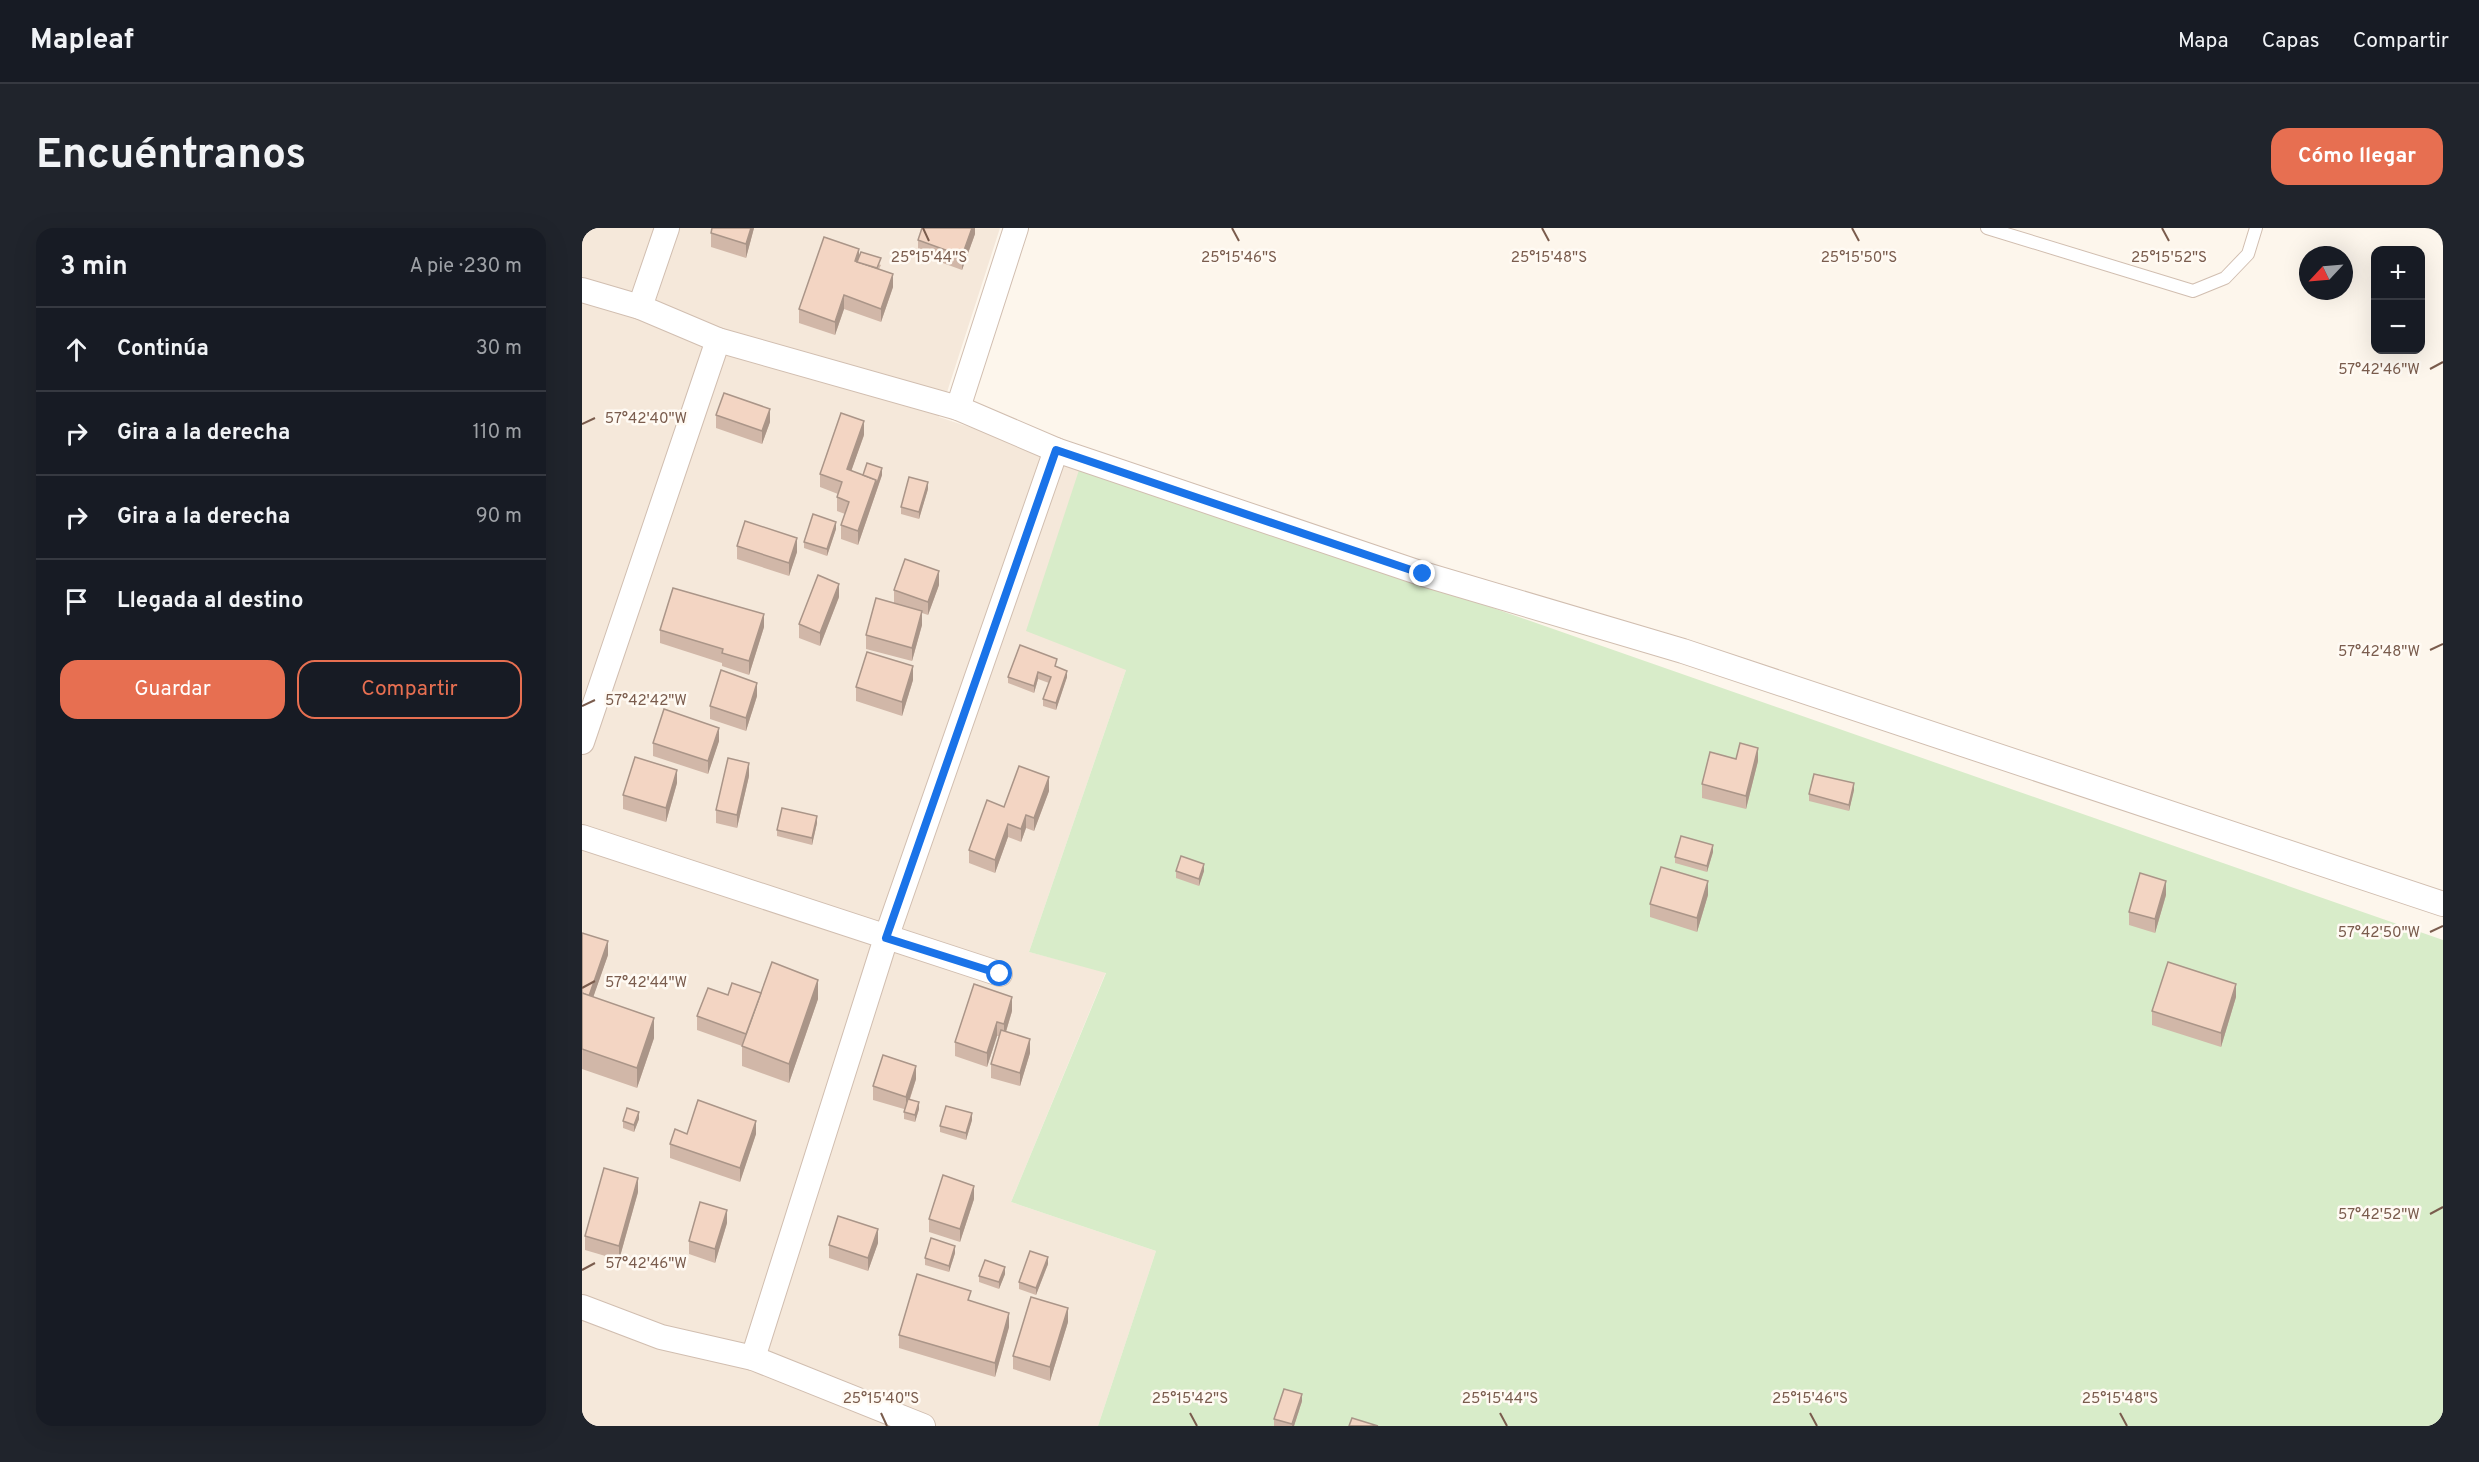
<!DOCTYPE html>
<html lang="es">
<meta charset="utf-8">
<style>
body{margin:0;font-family:Overpass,sans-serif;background:#20242c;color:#f1f3f6}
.controls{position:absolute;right:18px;top:18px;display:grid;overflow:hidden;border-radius:12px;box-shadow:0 6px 24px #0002}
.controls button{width:54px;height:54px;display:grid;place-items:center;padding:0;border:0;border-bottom:2px solid #363941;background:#171b24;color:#f1f3f6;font:30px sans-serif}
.compass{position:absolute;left:1717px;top:18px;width:54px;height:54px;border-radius:50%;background:#171b24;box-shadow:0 6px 24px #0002;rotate:244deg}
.stop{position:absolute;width:18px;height:18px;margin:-14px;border:4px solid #1a73e8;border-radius:50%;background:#fff}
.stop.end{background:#1a73e8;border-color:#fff;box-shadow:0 2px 6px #0008}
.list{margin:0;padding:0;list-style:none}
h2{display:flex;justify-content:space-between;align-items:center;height:78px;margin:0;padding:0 24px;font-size:26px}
h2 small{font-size:20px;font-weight:400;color:#9ea1a6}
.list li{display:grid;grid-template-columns:39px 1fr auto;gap:18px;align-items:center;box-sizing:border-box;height:84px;padding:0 24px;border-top:2px solid #363941}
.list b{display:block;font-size:22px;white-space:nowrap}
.list em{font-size:20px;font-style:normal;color:#9ea1a6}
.actions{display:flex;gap:12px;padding:18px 24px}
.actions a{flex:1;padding:14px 0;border:2px solid #e76f51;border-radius:18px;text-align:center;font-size:21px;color:#e76f51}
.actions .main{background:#e76f51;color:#fff}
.icon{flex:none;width:33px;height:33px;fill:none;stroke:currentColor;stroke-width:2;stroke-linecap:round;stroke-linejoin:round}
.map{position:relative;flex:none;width:1861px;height:1198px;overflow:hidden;border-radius:18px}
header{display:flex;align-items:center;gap:36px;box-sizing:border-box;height:84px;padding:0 30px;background:#171b24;border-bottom:2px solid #363941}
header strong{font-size:28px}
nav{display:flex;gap:33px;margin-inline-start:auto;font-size:21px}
.intro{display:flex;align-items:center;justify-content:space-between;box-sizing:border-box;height:144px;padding:0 36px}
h1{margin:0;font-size:42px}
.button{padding:15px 27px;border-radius:18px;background:#e76f51;color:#fff;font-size:21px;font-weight:700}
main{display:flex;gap:36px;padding:0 36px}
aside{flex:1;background:#171b24;border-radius:18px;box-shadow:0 6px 24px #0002}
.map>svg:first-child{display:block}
.residential{fill:#f5e8da}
.green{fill:#d8ecc9}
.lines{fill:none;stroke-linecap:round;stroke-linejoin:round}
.lane-casing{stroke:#d1beb0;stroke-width:14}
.street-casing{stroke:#d1beb0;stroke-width:26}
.lane{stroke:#fff;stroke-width:12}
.street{stroke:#fff;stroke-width:24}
.wall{fill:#d1b7a8}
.shaded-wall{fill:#aa9588}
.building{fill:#f3d5c3;stroke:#aa9588;stroke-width:1.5}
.route{stroke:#1a73e8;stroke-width:8}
.ticks{fill:none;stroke:#7a5c4d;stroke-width:2}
.ticks-label{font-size:15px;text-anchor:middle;fill:#7a5c4d;stroke:#fffaf3;stroke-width:5;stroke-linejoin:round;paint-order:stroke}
</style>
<header>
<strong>Mapleaf</strong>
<nav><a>Mapa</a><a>Capas</a><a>Compartir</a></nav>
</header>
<div class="intro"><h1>Encuéntranos</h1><a class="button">Cómo llegar</a></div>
<main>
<aside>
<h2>3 min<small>A pie · 230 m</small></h2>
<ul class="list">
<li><svg class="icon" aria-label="ahead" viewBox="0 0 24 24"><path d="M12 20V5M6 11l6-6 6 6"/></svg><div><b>Continúa</b></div><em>30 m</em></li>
<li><svg class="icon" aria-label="right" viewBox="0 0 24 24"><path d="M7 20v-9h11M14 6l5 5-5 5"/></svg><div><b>Gira a la derecha</b></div><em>110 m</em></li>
<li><svg class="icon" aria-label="right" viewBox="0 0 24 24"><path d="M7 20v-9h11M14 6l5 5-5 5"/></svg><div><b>Gira a la derecha</b></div><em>90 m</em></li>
<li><svg class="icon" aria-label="arrive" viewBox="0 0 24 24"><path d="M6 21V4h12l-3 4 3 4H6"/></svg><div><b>Llegada al destino</b></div></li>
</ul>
<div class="actions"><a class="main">Guardar</a><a>Compartir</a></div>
</aside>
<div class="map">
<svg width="1861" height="1198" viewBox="0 0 1861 1198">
<rect width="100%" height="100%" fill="#fdf6ec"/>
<polygon class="residential" points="0,0 418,0 357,189 499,236 544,442 447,724 524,744 429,974 574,1023 516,1198 0,1198"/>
<polygon class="green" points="499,236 1861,712 1861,1198 516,1198 574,1023 429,974 524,745 447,724 544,442 444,403"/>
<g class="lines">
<defs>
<polyline id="lane" points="1405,0 1611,63 1643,50 1666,26 1674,0"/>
<g id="street">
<polyline points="0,62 58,79 136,112 376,180 474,222 841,346 1101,423 1861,676"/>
<polyline points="58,79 85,0"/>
<polyline points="376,180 434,0"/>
<polyline points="0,514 136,112"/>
<polyline points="0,609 418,746"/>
<polyline points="0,1079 79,1109 171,1130 341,1198"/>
<polyline points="171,1130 304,710 474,222"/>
</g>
</defs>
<use href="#lane" class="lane-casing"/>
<use href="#street" class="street-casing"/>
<use href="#lane" class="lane"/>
<use href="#street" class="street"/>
</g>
<g class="wall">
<polygon points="172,0 164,30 129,19 129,5"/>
<polygon points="393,0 393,6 380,42 336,26 336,12"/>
<polygon points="277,29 299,37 297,41 311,59 299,94 262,81 253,107 217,95 217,81"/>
<polygon points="134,187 188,194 180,216 134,200"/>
<polygon points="282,207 269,243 281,247 300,247 276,317 259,311 259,297 263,286 255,283 255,269 256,266 238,259 238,246"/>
<polygon points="346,261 337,291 319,286 319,279"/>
<polygon points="254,301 245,328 222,320 222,314"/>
<polygon points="155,318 215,324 207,348 155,331"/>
<polygon points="357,357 346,387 340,385 340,397 330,433 284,421 284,407 312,375 312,362"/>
<polygon points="257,369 238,418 217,410 217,396"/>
<polygon points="182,399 167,447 140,438 140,435 78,415 78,402"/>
<polygon points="475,438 475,439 485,449 474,482 461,478 461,471 467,455 456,451 452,465 426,455 426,449"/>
<polygon points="331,452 320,488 274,473 274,459"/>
<polygon points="175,468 164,503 128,491 128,478"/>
<polygon points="137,513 126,546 71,528 71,515"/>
<polygon points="1176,533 1164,581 1120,570 1120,556"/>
<polygon points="167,548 155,600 134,595 134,582"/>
<polygon points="95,555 84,594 41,581 41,567"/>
<polygon points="1272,562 1267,583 1227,573 1227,566"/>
<polygon points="467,563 452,603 444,600 439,614 426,609 413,645 387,635 387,622 422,579"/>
<polygon points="235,595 230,617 195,608 195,602"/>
<polygon points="1131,624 1125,644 1093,635 1093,629"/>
<polygon points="594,643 622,643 617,658 594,650"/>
<polygon points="1126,667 1115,704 1068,689 1068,676"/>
<polygon points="1584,667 1573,705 1547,697 1547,684"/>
<polygon points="0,705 26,727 11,769 72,810 55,860 0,841"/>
<polygon points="179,765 236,771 207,855 160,838 160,818 115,802 115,788 146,767"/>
<polygon points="1654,769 1639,819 1570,797 1570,783"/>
<polygon points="430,783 424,804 448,825 438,858 409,850 409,836 417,808 415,808 405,839 373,828 373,814"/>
<polygon points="334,851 328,871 337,881 333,894 322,891 322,881 291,872 291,858"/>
<polygon points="57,891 52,904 41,900 41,893"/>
<polygon points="390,892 384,912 358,904 358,898"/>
<polygon points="105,906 174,906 158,954 88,930 88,916"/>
<polygon points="56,964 37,1032 3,1022 3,1008"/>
<polygon points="392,971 378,1014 347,1004 347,991"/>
<polygon points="145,995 133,1035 107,1026 107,1013"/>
<polygon points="296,1015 286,1043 247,1030 247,1017"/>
<polygon points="373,1025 367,1044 343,1037 343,1030"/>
<polygon points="466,1036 454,1067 437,1061 437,1054"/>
<polygon points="423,1046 417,1061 397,1054 397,1048"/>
<polygon points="389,1073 427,1099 413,1149 317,1120 317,1107"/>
<polygon points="486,1094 468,1153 431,1141 431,1128"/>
<polygon points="720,1173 712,1198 692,1198 692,1191"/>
</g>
<g class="shaded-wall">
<polygon points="169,0 172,0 164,30 164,16"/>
<polygon points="390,0 393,0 393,6 380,42 380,28"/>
<polygon points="277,21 277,35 273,33"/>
<polygon points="311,46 311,59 299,94 299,81"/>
<polygon points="262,67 262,81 253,107 253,94"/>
<polygon points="188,181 188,194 180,216 180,203"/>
<polygon points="282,193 282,207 265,255 265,241"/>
<polygon points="300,240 300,247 276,317 276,303 294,252"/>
<polygon points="346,254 346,261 337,291 337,284"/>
<polygon points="254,294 254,301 245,328 245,321"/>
<polygon points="215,310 215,324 207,348 207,335"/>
<polygon points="357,343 357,357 346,387 346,374"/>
<polygon points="257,356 257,369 238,418 238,405"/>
<polygon points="340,383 340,397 330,433 330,420"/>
<polygon points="182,386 182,399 167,447 167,433"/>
<polygon points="331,438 331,452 320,488 320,474"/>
<polygon points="485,443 485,449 474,482 474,475"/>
<polygon points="456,444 456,451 452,465 452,458"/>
<polygon points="175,455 175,468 164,503 164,490"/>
<polygon points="137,500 137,513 126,546 126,533"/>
<polygon points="1176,520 1176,533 1164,581 1164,568"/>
<polygon points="167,535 167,548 155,600 155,587"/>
<polygon points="95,542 95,555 84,594 84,580"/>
<polygon points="467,549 467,563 452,603 452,590"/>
<polygon points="1272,555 1272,562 1267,583 1267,577"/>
<polygon points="444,587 444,600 439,614 439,601"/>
<polygon points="235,588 235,595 230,617 230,610"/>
<polygon points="426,596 426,609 413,645 413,632"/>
<polygon points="1131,617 1131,624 1125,644 1125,638"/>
<polygon points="622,636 622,643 617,658 617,651"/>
<polygon points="1126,653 1126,667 1115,704 1115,690"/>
<polygon points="1584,653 1584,667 1573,705 1573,691"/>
<polygon points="26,713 26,727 5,787 5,773"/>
<polygon points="236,752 236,771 207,855 207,836"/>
<polygon points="1654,756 1654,769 1639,819 1639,805"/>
<polygon points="430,769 430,783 422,810 422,796"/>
<polygon points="72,790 72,810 55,860 55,840"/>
<polygon points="415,794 415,808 405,839 405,825"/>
<polygon points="448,811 448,825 438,858 438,845"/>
<polygon points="334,838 334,851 324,882 324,869"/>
<polygon points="337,874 337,881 333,894 333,887"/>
<polygon points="57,884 57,891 52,904 52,897"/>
<polygon points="390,885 390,892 384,912 384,905"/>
<polygon points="174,893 174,906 158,954 158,940"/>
<polygon points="56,950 56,964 37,1032 37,1018"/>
<polygon points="392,958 392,971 378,1014 378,1001"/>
<polygon points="145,982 145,995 133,1035 133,1021"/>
<polygon points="296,1001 296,1015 286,1043 286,1030"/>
<polygon points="373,1018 373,1025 367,1044 367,1038"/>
<polygon points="466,1029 466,1036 454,1067 454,1060"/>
<polygon points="423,1039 423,1046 417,1061 417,1054"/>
<polygon points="486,1080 486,1094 468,1153 468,1139"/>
<polygon points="427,1085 427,1099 413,1149 413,1135"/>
<polygon points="720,1166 720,1173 712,1198 710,1198"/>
</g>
<g class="building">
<polygon points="130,0 169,0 164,16 129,5"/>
<polygon points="340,0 390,0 380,28 336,12"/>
<polygon points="242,9 277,21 273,33 311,46 299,81 262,67 253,94 217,81"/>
<polygon points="279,24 299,30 295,40 275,34"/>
<polygon points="142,165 188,181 180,203 134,187"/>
<polygon points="259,185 282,193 265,241 294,252 276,303 259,297 267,274 255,269 260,254 238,246"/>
<polygon points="285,235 300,240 294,258 294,252 281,247"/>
<polygon points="327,249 346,254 337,284 319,279"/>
<polygon points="231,286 254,294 245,321 222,314"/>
<polygon points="163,293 215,310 207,335 155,318"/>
<polygon points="323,331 357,343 346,374 312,362"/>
<polygon points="236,347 257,356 238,405 217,396"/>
<polygon points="91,360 182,386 167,433 140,425 141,421 78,402"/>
<polygon points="294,370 340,383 330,420 284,407"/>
<polygon points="438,417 475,431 473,438 485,443 474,475 461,471 469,449 456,444 452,458 426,449"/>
<polygon points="285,424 331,438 320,474 274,459"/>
<polygon points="139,442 175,455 164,490 128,478"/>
<polygon points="82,481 137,500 126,533 71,515"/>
<polygon points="1158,515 1176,520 1164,568 1120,556 1128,524 1154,531"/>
<polygon points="53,529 95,542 84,580 41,567"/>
<polygon points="146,530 167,535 155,587 134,582"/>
<polygon points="437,538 467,549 452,590 444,587 439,601 426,596 413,632 387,622 405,572 422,579"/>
<polygon points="1232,546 1272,555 1267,577 1227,566"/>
<polygon points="200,580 235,588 230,610 195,602"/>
<polygon points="1099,608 1131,617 1125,638 1093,629"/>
<polygon points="599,628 622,636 617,651 594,643"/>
<polygon points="1079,639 1126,653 1115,690 1068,676"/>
<polygon points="1558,645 1584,653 1573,691 1547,684"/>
<polygon points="0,705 26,713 7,768 0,765"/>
<polygon points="190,734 236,752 207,836 160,818"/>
<polygon points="1586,734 1654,756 1639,805 1570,783"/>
<polygon points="150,755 179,765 164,806 115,788 126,760 146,767"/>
<polygon points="392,756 430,769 422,796 415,794 405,825 373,814"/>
<polygon points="0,765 72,790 55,840 0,821"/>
<polygon points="419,802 448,811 438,845 409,836"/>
<polygon points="301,827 334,838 324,869 291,858"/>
<polygon points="326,871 337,874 333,887 322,884"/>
<polygon points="116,872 174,893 158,940 88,916 93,901 105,906"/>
<polygon points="364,878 390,885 384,905 358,898"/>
<polygon points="45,880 57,884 52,897 41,893"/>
<polygon points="22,940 56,950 37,1018 3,1008"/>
<polygon points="361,947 392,958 378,1001 347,991"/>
<polygon points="118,974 145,982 133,1021 107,1013"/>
<polygon points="256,988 296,1001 286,1030 247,1017"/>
<polygon points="349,1010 373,1018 367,1038 343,1030"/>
<polygon points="448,1023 466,1029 454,1060 437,1054"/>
<polygon points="403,1032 423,1039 417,1054 397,1048"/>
<polygon points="335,1046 389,1063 386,1072 427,1085 413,1135 317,1107"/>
<polygon points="449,1069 486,1080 468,1139 431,1128"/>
<polygon points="702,1161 720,1166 710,1196 692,1191"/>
<polygon points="770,1190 796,1198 767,1198"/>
</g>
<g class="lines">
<polyline class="route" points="418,746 304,710 474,222 841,346"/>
</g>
<path class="ticks" d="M341,0L347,13M650,0L657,13M960,0L967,13M1270,0L1277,13M1580,0L1587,13M1848,141L1861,134M0,196L13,190M1848,422L1861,416M0,478L13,472M1848,704L1861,698M0,760L13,753M1848,986L1861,979M0,1042L13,1035M299,1185L305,1198M608,1185L615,1198M918,1185L925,1198M1228,1185L1235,1198M1538,1185L1545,1198"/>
<g class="ticks-label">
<text x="347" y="34">25°15'44"S</text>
<text x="967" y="34">25°15'48"S</text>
<text x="1587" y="34">25°15'52"S</text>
<text x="657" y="34">25°15'46"S</text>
<text x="1277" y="34">25°15'50"S</text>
<text x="1797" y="146">57°42'46"W</text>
<text x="64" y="195">57°42'40"W</text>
<text x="1797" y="428">57°42'48"W</text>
<text x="64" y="477">57°42'42"W</text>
<text x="1797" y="709">57°42'50"W</text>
<text x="64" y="759">57°42'44"W</text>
<text x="1797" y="991">57°42'52"W</text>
<text x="64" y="1040">57°42'46"W</text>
<text x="299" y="1175">25°15'40"S</text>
<text x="608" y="1175">25°15'42"S</text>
<text x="918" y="1175">25°15'44"S</text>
<text x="1228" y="1175">25°15'46"S</text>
<text x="1538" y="1175">25°15'48"S</text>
</g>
</svg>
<div class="controls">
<button>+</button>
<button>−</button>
</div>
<svg class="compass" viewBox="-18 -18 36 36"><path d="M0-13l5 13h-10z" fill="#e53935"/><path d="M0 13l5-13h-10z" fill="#9ea1a6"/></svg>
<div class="stop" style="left:418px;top:746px"></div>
<div class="stop end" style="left:841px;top:346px"></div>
</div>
</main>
